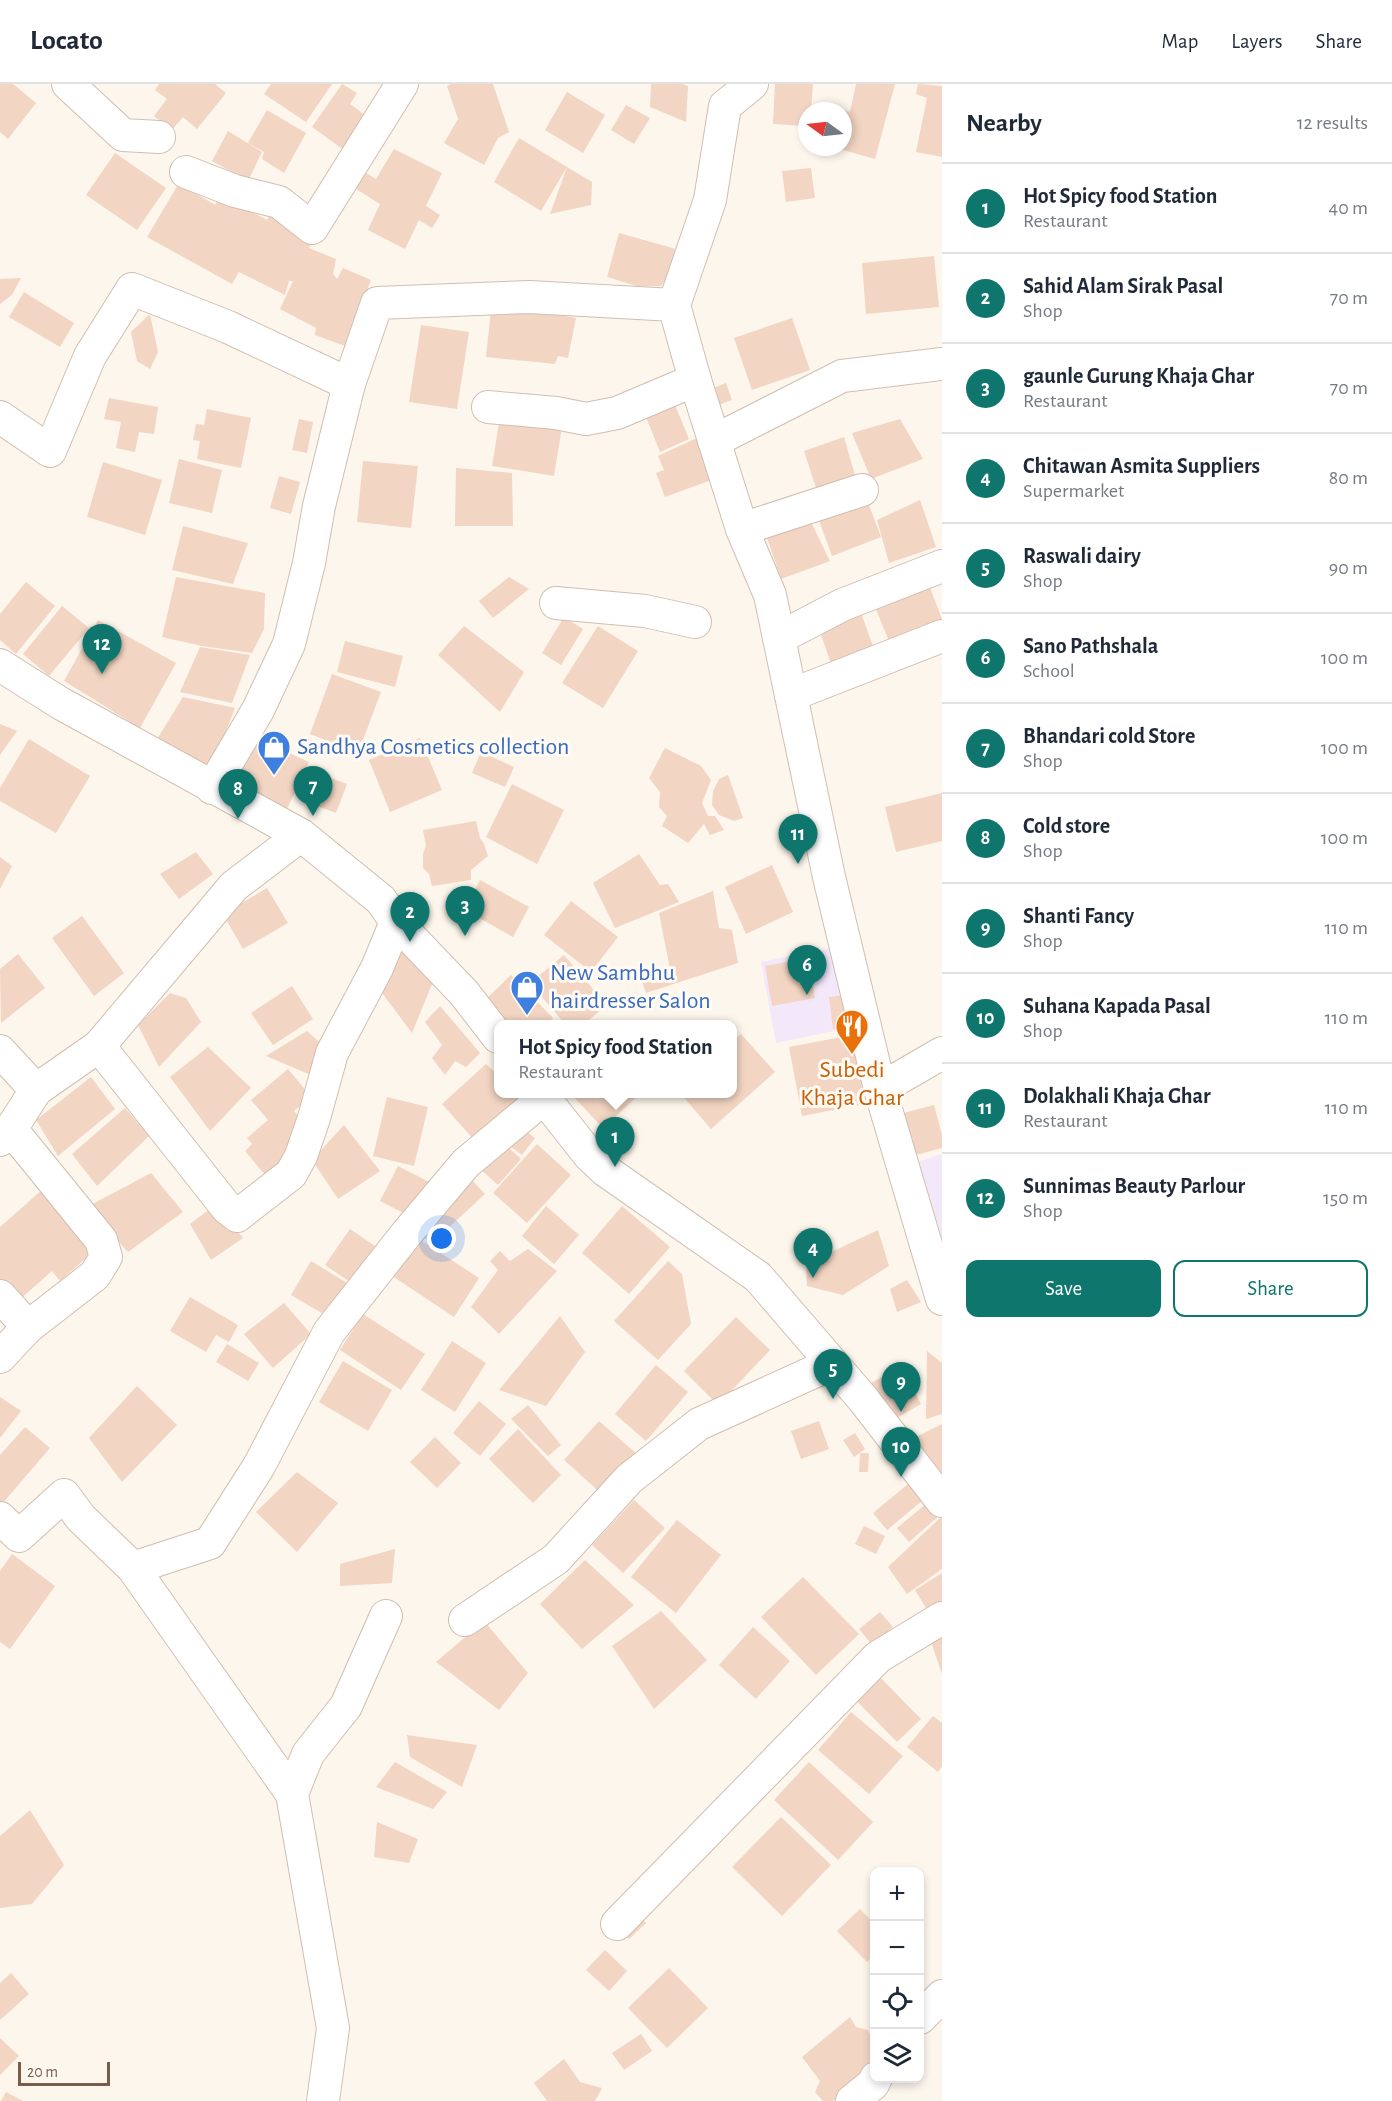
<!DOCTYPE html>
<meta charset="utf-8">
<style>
body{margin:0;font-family:"Alegreya Sans",sans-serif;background:#f2f2f3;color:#1f2937}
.controls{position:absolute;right:18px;bottom:18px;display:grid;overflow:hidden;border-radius:12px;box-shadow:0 3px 9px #0003}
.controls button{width:54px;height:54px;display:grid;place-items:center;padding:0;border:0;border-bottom:2px solid #e0e1e3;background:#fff;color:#1f2937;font:30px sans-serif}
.compass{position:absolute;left:798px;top:18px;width:54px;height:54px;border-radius:50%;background:#fff;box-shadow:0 3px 9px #0003;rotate:285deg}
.scale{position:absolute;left:18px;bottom:15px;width:92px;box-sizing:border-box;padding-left:6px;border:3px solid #7a5c4d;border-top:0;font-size:16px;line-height:21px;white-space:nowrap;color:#7a5c4d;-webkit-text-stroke:4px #fffaf3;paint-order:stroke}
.you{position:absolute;left:442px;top:1155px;width:21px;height:21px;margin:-15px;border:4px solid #fff;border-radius:50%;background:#1a73e8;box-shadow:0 0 0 9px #1a73e833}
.badge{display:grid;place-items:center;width:39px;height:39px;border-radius:50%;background:#0f766e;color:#fff;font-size:20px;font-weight:700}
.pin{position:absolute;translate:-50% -50px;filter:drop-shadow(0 2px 3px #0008)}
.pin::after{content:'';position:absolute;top:32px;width:21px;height:18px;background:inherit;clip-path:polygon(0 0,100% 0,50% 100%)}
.popup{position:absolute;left:494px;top:936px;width:243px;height:78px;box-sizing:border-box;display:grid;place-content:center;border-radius:12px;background:#fff;filter:drop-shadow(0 2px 4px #0005);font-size:20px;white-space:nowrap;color:#747a83}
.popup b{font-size:22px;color:#1f2937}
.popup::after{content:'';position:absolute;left:50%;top:100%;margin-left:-12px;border:12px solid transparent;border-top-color:#fff}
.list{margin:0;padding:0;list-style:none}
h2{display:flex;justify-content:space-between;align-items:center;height:78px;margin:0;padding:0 24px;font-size:26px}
h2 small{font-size:20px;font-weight:400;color:#747a83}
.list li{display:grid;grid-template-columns:39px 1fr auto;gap:18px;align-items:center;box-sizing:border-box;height:90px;padding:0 24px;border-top:2px solid #e0e1e3}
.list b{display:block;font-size:22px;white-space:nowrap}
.list p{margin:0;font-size:20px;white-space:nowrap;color:#747a83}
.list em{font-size:20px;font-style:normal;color:#747a83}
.actions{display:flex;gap:12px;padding:18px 24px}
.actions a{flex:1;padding:14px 0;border:2px solid #0f766e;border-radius:12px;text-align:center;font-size:21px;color:#0f766e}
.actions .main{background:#0f766e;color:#fff}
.icon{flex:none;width:33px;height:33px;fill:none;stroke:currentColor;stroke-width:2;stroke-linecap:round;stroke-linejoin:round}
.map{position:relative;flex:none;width:942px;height:2017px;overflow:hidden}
header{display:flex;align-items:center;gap:36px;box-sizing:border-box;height:84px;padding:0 30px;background:#fff;border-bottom:2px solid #e0e1e3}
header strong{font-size:28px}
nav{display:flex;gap:33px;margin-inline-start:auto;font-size:21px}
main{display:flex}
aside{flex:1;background:#fff}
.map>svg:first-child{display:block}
.education{fill:#f3e8fa}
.building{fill:#f3d5c3}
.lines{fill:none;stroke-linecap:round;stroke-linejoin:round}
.street-casing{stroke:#d1beb0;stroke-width:34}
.street{stroke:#fff;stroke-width:32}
.labels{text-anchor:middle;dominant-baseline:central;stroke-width:6;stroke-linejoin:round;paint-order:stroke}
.shop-label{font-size:24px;fill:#366cbe;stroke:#fffaf3;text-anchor:start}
.food-label{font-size:24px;fill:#c56008;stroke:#fffaf3}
</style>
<header>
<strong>Locato</strong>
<nav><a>Map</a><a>Layers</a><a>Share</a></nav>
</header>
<main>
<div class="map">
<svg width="942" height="2017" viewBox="0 0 942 2017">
<rect width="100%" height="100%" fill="#fdf6ec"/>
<g class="education">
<polygon points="837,863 853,943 776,959 761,878"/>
<polygon points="942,1070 942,1181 914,1079"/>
</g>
<g class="building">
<polygon points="0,0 13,0 36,19 8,55 0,48"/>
<polygon points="159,0 215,0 226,9 197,45 183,33 172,46 154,32 167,15 155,6"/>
<polygon points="271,0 332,0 306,38 264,10"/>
<polygon points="342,0 357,9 350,20 372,36 348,69 312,43"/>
<polygon points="451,0 493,0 509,48 498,54 484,81 444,59 458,35 447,2"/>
<polygon points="651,0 682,0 688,2 686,38 650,23"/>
<polygon points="775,0 813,0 811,27 807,27 807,42 773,40"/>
<polygon points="856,0 895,0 875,75 836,64 843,63 843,27 833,27 834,24 850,28"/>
<polygon points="918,0 942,2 942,73 916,68 927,14 916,10"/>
<polygon points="567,8 605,31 583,69 545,46"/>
<polygon points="626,21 650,34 634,60 611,46"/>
<polygon points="267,26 306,49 284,89 262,75 264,68 248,59"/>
<polygon points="228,47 262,68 248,97 212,77"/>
<polygon points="519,54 567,83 541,127 494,98"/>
<polygon points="394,65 442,89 426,122 440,131 432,144 419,136 405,165 368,146 380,120 353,103 363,87 376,95"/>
<polygon points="115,69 166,104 137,146 86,111"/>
<polygon points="567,83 592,98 591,121 550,130"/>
<polygon points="811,84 815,114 786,118 782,87"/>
<polygon points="179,99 215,121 220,111 267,136 274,125 315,153 309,164 336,175 333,190 337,195 343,184 371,196 345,262 315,251 316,244 280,225 293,197 289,197 285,211 239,188 232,200 147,153"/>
<polygon points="619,149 676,165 672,187 661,202 637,202 607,193"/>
<polygon points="934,172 939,223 866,230 862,179"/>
<polygon points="21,194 12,211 0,220 0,195"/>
<polygon points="24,208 74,239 60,263 9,233"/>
<polygon points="492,217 561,225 560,231 576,234 568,274 558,272 555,280 486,273"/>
<polygon points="150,230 158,268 150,285 137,277 131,248"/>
<polygon points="792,234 810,286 752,306 734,254"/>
<polygon points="421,241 469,248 457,325 409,318"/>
<polygon points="726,299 732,316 713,323 706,307"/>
<polygon points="109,314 158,323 154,350 139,348 135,368 116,364 121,338 104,335"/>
<polygon points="675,321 689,355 660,368 646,333"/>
<polygon points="207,325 251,334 241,384 197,375 200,357 193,356 196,340 204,341"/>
<polygon points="500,333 562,343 554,392 492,382"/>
<polygon points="299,335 313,338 307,369 292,366"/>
<polygon points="900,335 923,375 871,395 852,349"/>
<polygon points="699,353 714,395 665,413 656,389 664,386 658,372"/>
<polygon points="844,353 856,395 818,410 804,367"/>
<polygon points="179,375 222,386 212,429 169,419"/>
<polygon points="363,377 418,382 411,444 357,438"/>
<polygon points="103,378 162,396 145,451 87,433"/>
<polygon points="456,384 512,389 513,442 455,442"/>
<polygon points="279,392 300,398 291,430 270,424"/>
<polygon points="866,413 881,453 832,472 817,431"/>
<polygon points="920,416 936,463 889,479 877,436"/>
<polygon points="809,434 830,477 781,495 765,448"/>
<polygon points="183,442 248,459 233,500 172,486"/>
<polygon points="176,493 265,509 264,545 252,569 202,562 162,553"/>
<polygon points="509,493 529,505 493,534 479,517"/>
<polygon points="927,496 942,535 942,542 891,562 873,518"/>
<polygon points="26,498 55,522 16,570 0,556 0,530"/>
<polygon points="62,522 89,544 49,592 23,570"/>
<polygon points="861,529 878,576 835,591 819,545"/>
<polygon points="564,533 583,545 561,581 542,569"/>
<polygon points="98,536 176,579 140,644 64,597"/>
<polygon points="464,542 524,588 500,628 438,571"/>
<polygon points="598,542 638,567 603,624 562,599"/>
<polygon points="345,557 403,572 395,603 337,588"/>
<polygon points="200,563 250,571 232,619 180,608"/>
<polygon points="332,590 381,608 358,669 310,650"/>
<polygon points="183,613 235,624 210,689 156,657"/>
<polygon points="0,640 17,647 0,671"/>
<polygon points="256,654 309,678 286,727 234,702"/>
<polygon points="420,654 442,706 390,728 369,676"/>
<polygon points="29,655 90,692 56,749 0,717 0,704"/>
<polygon points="665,664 701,682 711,696 702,719 708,732 715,732 724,746 710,751 704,740 688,759 662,742 667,732 659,723 660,708 649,694"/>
<polygon points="481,668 514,683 505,703 472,689"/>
<polygon points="312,687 347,700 336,729 301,716"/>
<polygon points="728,691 743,734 734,737 719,731 712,721 713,707 719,695"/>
<polygon points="512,700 564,726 537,780 486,753"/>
<polygon points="942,709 942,757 896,768 885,723"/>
<polygon points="476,737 480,754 484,760 488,772 471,786 471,796 432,802 429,790 423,784 423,770 426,761 423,746"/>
<polygon points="196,768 213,790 179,815 160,790"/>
<polygon points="639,770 660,801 668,800 679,818 615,844 593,799"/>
<polygon points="0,773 12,782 0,805"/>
<polygon points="772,781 793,828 746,850 725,803"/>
<polygon points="480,796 529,823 513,853 465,826"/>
<polygon points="267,804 288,839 243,865 223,830"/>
<polygon points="713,807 719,844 732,846 738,879 646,909 641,894 670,885 659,829"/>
<polygon points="571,817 618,853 591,888 544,851"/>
<polygon points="82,832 124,889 94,912 52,854"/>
<polygon points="399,854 435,893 412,949 376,901"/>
<polygon points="18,870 45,904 1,939 0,885"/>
<polygon points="564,871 607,921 584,940 565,940 530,899"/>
<polygon points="808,874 815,914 772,922 765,882"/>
<polygon points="511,891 553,934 547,940 509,940 485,916"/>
<polygon points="292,902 313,935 273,961 251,929"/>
<polygon points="170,909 186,914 201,938 159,983 138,941"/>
<polygon points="846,911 851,943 833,945 829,913"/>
<polygon points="440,922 480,969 466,983 455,977 445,991 432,974 442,961 425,938"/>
<polygon points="307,947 328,966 311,991 266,972"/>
<polygon points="741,950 775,988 711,1045 681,1010 732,1010 732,958"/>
<polygon points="852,951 865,1020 802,1032 789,963"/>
<polygon points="208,963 251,1004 210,1047 170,993"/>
<polygon points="486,980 498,991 498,1010 517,1010 520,1013 476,1058 442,1020"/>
<polygon points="288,985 311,1013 294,1027 308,1043 297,1066 266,1092 245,1067 252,1060 247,1054 268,1036 251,1016"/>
<polygon points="91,993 115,1025 58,1072 36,1036"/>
<polygon points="571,1010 640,1010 603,1044"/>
<polygon points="387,1013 428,1023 414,1082 373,1072"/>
<polygon points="934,1021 942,1051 942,1064 912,1072 900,1030"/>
<polygon points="125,1024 149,1052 97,1102 72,1070"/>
<polygon points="344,1041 380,1087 338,1115 312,1076"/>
<polygon points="523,1045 535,1054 522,1071 510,1062"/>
<polygon points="502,1058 521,1075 498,1101 479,1084"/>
<polygon points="537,1060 571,1091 527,1139 493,1109"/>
<polygon points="398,1082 431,1099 413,1134 380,1117"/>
<polygon points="151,1089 183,1128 128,1168 87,1123"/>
<polygon points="471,1095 485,1110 431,1160 418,1146"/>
<polygon points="42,1106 95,1166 60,1197 52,1187 18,1217 0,1195 0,1143"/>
<polygon points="215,1121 243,1154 211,1176 190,1140"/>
<polygon points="546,1122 579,1151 554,1180 522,1152"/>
<polygon points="622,1122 670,1163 629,1210 582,1169"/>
<polygon points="350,1145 375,1162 350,1198 325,1181"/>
<polygon points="878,1146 889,1182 843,1211 807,1202 806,1180"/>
<polygon points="419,1155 479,1194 454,1233 394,1193"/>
<polygon points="528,1165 557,1187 499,1250 471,1223 498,1186 490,1177 500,1167 510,1177"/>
<polygon points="311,1177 347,1199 327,1232 291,1211"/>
<polygon points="668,1177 682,1190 691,1240 658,1276 614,1237"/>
<polygon points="907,1196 921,1218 897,1228 890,1205"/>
<polygon points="190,1213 238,1241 229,1258 216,1251 206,1268 170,1247"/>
<polygon points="284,1219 311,1250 273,1284 244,1250"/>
<polygon points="363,1230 425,1270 401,1306 340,1266"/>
<polygon points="560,1232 585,1268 546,1322 499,1306"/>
<polygon points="736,1233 770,1266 718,1321 684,1287"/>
<polygon points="452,1257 486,1279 455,1328 421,1306"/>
<polygon points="227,1260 259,1279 248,1297 216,1278"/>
<polygon points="927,1267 942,1279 942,1330 926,1335"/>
<polygon points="343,1277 392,1306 368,1347 319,1318"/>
<polygon points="656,1281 688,1308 646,1357 615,1330"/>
<polygon points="901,1283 921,1320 888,1339 867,1301"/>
<polygon points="137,1302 177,1341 122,1398 89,1354"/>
<polygon points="0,1313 21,1327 0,1354"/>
<polygon points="479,1317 506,1340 480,1372 453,1349"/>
<polygon points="528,1321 561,1361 548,1372 511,1335"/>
<polygon points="599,1337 638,1371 603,1411 564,1376"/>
<polygon points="819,1337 829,1365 801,1375 791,1347"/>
<polygon points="942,1340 942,1405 916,1353"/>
<polygon points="25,1343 50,1364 2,1420 0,1419 0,1371"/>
<polygon points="518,1345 561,1391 533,1419 489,1375"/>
<polygon points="855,1349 865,1365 854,1373 843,1356"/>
<polygon points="435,1353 461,1379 437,1404 410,1378"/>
<polygon points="860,1369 869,1369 868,1388 859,1388"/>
<polygon points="297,1388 338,1419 297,1468 256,1428"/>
<polygon points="908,1400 922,1417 887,1446 873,1429"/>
<polygon points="634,1416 665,1444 623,1489 592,1461"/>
<polygon points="927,1419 939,1432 909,1458 897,1444"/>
<polygon points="942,1432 942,1485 907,1510 888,1483"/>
<polygon points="677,1436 721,1471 676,1529 631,1493"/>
<polygon points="864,1442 885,1452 876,1470 855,1460"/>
<polygon points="395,1465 392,1499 340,1502 340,1480"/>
<polygon points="12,1470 55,1502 10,1565 0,1558 0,1487"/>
<polygon points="585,1476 634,1521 582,1565 540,1520"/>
<polygon points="942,1489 942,1526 931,1532 915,1506"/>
<polygon points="803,1493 859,1550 816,1591 761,1533"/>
<polygon points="661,1527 707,1576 654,1625 612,1562"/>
<polygon points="880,1528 893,1543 872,1561 859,1545"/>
<polygon points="484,1537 528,1589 499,1626 436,1578"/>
<polygon points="753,1543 790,1577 756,1615 719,1581"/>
<polygon points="942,1544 942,1590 928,1549"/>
<polygon points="871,1584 921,1635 897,1658 847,1607"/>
<polygon points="851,1628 903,1672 869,1710 818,1666"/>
<polygon points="933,1632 942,1639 942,1682 938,1688 907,1663"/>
<polygon points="407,1651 477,1661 462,1703 410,1673"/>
<polygon points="395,1678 447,1708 433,1725 376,1703"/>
<polygon points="809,1678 873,1738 838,1776 774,1716"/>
<polygon points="30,1726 64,1781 32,1820 0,1824 0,1752"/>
<polygon points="781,1733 831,1781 782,1832 732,1783"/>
<polygon points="377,1738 418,1755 409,1779 374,1773"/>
<polygon points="860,1825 874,1840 874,1872 867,1878 837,1847"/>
<polygon points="634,1827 646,1839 629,1855 617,1842"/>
<polygon points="605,1866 627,1887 609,1907 586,1886"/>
<polygon points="669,1884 708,1924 667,1964 628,1924"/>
<polygon points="11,1889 29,1910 0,1936 0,1899"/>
<polygon points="850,1933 856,1943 868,1946 874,1959 874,1974 867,1980 867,1985 849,2005 833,2017 823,2017 815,2008 820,1997 802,1973"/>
<polygon points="641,1950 652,1967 624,1986 612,1969"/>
<polygon points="0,1954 19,1972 0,1991"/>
<polygon points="564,1975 580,1998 602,2004 595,2017 547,2017 534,1999"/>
<polygon points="6,2008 23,2017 1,2017"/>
</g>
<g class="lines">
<defs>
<g id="street">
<polyline points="68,0 123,51 159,53"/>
<polyline points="752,0 725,22 710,116 674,221 695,296 742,445 770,511 829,793 880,1005 942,1215"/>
<polyline points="186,88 235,107 279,118 312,144 402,0"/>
<polyline points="488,323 556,329 586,335 617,329 695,296"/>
<polyline points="0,333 50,367 90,272 132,205 228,243 349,300"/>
<polyline points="714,357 842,292 942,280"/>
<polyline points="742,445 862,406"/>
<polyline points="556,519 645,527 695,538"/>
<polyline points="779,554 842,521 942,482"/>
<polyline points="0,581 60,619 301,751 381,816 396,838 464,909 498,953"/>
<polyline points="791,611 942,552"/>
<polyline points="212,704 258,626 289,560 309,479 319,422 349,300 377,219 529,213 674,221"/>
<polyline points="99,962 227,1124 237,1132 291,1090 301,1072 314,1034 332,969 377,884 396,838"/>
<polyline points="0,967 36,1006"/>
<polyline points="880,1005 942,969"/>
<polyline points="541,1010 589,1071 606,1087 758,1193 863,1315 942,1417"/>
<polyline points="11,1045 101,1156 106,1173 95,1191 28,1243"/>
<polyline points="0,1056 11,1045 36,1006 99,962 234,802 301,751"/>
<polyline points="0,1212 28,1243 0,1273"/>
<polyline points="0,1434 19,1452 64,1411 81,1434 133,1484 210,1459 259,1382 329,1248 407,1149 466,1079 544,1014"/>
<polyline points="133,1484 292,1710"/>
<polyline points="465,1536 556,1475 629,1395 699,1340 831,1280"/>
<polyline points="617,1840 878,1573 942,1534"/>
<polyline points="920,1934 942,1912"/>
<polyline points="323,2017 333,1944 292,1710 308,1670 346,1622 386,1532"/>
<polyline points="852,2017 873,2000 876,1994"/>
</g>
</defs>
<use href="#street" class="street-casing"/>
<use href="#street" class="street"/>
</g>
<defs>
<symbol id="shop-pin" viewBox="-11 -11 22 30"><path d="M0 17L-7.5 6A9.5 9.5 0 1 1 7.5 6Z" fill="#3f7fe0" stroke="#fffaf3"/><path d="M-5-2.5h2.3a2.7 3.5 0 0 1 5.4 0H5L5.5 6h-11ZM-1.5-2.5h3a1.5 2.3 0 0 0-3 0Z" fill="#fff"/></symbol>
<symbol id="restaurant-pin" viewBox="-11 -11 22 30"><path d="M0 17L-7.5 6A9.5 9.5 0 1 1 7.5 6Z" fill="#e8710a" stroke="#fffaf3"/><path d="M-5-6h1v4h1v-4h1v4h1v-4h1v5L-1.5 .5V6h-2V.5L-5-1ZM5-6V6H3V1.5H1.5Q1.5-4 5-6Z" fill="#fff"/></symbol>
</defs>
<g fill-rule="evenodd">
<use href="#shop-pin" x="255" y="644" width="38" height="52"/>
<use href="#shop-pin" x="508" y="884" width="38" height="52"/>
<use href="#restaurant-pin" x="833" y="923" width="38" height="52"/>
</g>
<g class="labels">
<g class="shop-label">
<text x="297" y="663">Sandhya Cosmetics collection</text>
<text x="550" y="889">New Sambhu<tspan x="550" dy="28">hairdresser Salon</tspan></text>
</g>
<g class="food-label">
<text x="852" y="986">Subedi<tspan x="852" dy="28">Khaja Ghar</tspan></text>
</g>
</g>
</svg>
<div class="controls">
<button>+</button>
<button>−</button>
<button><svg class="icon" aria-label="locate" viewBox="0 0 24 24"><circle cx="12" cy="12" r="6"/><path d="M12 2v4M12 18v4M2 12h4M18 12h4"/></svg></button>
<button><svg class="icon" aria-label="layers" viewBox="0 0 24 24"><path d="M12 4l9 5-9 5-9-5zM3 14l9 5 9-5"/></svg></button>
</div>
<svg class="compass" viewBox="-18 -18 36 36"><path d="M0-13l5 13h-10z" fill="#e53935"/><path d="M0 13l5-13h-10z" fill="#747a83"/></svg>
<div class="scale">20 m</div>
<div class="you"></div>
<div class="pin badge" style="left:615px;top:1083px">1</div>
<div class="popup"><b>Hot Spicy food Station</b>Restaurant</div>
<div class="pin badge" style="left:410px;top:858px">2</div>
<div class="pin badge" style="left:465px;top:852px">3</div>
<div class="pin badge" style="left:813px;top:1194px">4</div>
<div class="pin badge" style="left:833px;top:1315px">5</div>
<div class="pin badge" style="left:807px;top:911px">6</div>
<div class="pin badge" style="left:313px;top:732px">7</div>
<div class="pin badge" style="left:238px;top:735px">8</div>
<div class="pin badge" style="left:901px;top:1328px">9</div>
<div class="pin badge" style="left:901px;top:1393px">10</div>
<div class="pin badge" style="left:798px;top:780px">11</div>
<div class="pin badge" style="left:102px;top:590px">12</div>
</div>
<aside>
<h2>Nearby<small>12 results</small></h2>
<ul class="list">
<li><span class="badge">1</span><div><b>Hot Spicy food Station</b><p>Restaurant</p></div><em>40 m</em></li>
<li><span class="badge">2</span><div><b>Sahid Alam Sirak Pasal</b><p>Shop</p></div><em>70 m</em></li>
<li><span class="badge">3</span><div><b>gaunle Gurung Khaja Ghar</b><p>Restaurant</p></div><em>70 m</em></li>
<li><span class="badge">4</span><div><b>Chitawan Asmita Suppliers</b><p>Supermarket</p></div><em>80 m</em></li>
<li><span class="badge">5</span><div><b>Raswali dairy</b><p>Shop</p></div><em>90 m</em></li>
<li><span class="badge">6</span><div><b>Sano Pathshala</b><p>School</p></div><em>100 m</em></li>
<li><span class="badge">7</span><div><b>Bhandari cold Store</b><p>Shop</p></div><em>100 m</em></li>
<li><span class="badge">8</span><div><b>Cold store</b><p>Shop</p></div><em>100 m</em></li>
<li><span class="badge">9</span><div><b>Shanti Fancy</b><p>Shop</p></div><em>110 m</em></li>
<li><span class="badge">10</span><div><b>Suhana Kapada Pasal</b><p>Shop</p></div><em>110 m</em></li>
<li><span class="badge">11</span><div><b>Dolakhali Khaja Ghar</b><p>Restaurant</p></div><em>110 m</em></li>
<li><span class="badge">12</span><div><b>Sunnimas Beauty Parlour</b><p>Shop</p></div><em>150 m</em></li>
</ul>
<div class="actions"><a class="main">Save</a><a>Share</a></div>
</aside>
</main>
